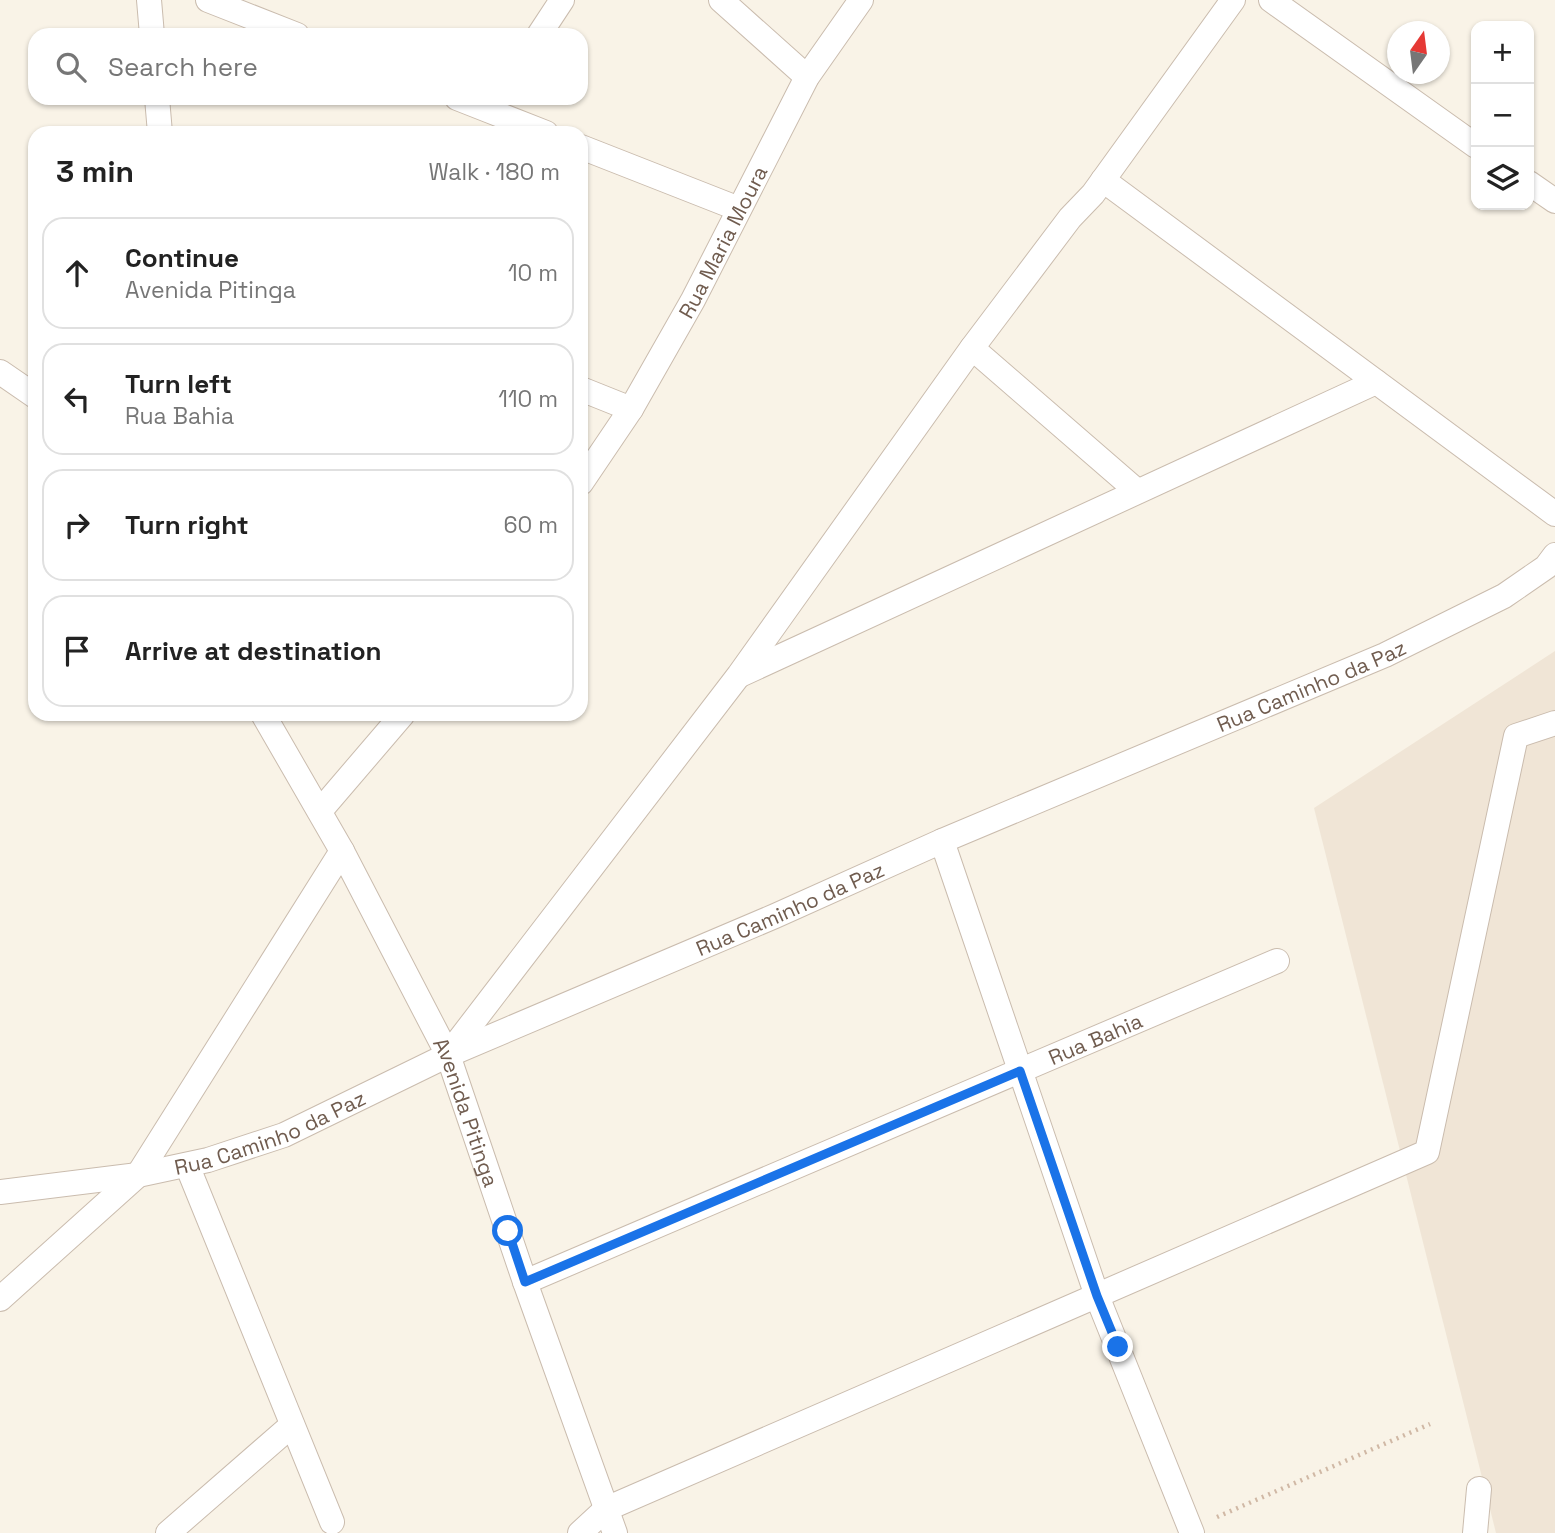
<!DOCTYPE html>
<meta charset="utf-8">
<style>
body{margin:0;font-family:"Space Grotesk",sans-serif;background:#f2f2f2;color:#222}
.controls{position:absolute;right:21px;top:21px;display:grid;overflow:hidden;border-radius:14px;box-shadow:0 2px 5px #0004}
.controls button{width:63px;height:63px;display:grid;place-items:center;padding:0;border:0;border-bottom:2px solid #e0e0e0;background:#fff;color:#222;font:35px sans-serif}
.compass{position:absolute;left:1387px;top:21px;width:63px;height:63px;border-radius:50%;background:#fff;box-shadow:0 2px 5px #0004;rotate:14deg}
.stop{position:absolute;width:21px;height:21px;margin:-16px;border:5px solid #1a73e8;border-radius:50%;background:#fff}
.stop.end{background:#1a73e8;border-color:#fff;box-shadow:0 2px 7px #0008}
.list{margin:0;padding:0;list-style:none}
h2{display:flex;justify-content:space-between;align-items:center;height:91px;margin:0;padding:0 28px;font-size:30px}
h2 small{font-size:23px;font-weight:400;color:#767676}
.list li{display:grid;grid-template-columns:46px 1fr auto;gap:21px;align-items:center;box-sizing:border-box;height:112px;margin:0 14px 14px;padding:0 14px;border:2px solid #e0e0e0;border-radius:21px}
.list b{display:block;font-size:26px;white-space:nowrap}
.list p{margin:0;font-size:23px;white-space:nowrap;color:#767676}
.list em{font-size:23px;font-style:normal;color:#767676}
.icon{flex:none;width:38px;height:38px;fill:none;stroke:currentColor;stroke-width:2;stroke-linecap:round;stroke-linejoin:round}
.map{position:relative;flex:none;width:1555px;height:1533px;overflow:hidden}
.search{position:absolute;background:#fff;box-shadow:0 2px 5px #0004;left:28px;top:28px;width:560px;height:77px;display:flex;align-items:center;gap:18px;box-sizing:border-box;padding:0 24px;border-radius:21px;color:#767676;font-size:26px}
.panel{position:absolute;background:#fff;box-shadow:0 2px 5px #0004;left:28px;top:126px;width:560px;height:595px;border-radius:21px}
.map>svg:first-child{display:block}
.residential{fill:#f0e5d6}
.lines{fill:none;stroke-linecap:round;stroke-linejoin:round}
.street-casing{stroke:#cabcae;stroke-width:26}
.path{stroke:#d0b8a5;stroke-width:4.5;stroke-dasharray:2 5;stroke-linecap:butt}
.street{stroke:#fff;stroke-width:24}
.route{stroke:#1a73e8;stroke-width:9}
.labels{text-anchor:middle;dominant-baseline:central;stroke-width:5;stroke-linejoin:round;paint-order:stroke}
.street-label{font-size:21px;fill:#705c4f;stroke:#fdf7ed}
</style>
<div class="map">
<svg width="1555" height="1533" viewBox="0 0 1555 1533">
<rect width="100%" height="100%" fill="#f9f3e7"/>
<polygon class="residential" points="1555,651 1555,1533 1496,1533 1314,808"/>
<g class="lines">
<defs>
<g id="street">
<polyline points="149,0 152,35"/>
<polyline points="208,0 297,35"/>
<polyline points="721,0 807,77"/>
<polyline points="1271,0 1476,146"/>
<polyline points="539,35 562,0"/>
<polyline points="157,98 160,133"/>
<polyline points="457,98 546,133"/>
<polyline points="581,147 739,209"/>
<polyline points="1103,180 1555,514"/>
<polyline points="1529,183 1555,201"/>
<polyline points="972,348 1137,491"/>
<polyline points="0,372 35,396"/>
<polyline points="581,389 631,409"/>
<path id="s1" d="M581,483L631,409L693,300L807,77L861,0"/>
<polyline points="740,675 1376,382"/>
<path id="s2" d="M263,714L342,851L448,1055L525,1282L615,1533"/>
<polyline points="320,811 403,714"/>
<polyline points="942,841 1097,1296 1192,1533"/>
<polyline points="450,1052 739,675 972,348 1070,218 1093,194 1233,0"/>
<polyline points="187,1165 332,1522"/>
<path id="s3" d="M0,1192L138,1175L208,1160L284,1135L448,1055L775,916L942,841L1385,655L1504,596L1546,567L1555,555"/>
<path id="s4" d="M525,1282L1277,961"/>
<polyline points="0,1299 138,1175 342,851"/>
<polyline points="168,1533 292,1425"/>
<polyline points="580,1533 606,1509 1427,1152 1516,736 1555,723"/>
<polyline points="1475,1533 1479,1489"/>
</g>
</defs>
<use href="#street" class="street-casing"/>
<polyline class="path" points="1217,1517 1430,1424"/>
<use href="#street" class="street"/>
</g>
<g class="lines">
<polyline class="route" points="508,1231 525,1282 1020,1071 1097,1296 1118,1347"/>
</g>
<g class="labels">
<g class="street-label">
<text stroke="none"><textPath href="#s1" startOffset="280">Rua Maria Moura</textPath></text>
<text stroke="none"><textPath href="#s3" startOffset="1412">Rua Caminho da Paz</textPath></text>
<text stroke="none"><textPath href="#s3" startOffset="845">Rua Caminho da Paz</textPath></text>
<text stroke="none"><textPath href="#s4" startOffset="620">Rua Bahia</textPath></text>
<text stroke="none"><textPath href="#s2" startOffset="448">Avenida Pitinga</textPath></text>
<text stroke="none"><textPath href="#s3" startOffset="278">Rua Caminho da Paz</textPath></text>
</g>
</g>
</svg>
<div class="controls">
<button>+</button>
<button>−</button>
<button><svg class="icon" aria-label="layers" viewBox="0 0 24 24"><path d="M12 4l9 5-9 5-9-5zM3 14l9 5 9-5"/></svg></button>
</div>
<svg class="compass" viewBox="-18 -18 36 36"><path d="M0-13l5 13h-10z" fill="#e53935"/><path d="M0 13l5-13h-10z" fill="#767676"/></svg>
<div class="stop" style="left:508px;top:1231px"></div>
<div class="stop end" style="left:1118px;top:1347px"></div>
<div class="search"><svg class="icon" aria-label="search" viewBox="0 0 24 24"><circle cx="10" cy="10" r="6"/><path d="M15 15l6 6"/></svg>Search here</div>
<section class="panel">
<h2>3 min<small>Walk · 180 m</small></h2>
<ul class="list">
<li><svg class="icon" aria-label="ahead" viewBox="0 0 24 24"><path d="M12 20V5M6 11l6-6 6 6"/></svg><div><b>Continue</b><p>Avenida Pitinga</p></div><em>10 m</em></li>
<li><svg class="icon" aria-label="left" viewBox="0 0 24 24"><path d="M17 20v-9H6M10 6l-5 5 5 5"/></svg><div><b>Turn left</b><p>Rua Bahia</p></div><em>110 m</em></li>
<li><svg class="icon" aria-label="right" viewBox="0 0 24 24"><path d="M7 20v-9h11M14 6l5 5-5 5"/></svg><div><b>Turn right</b></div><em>60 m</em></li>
<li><svg class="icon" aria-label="arrive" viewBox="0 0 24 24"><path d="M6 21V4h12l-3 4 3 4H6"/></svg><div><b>Arrive at destination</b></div></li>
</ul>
</section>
</div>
